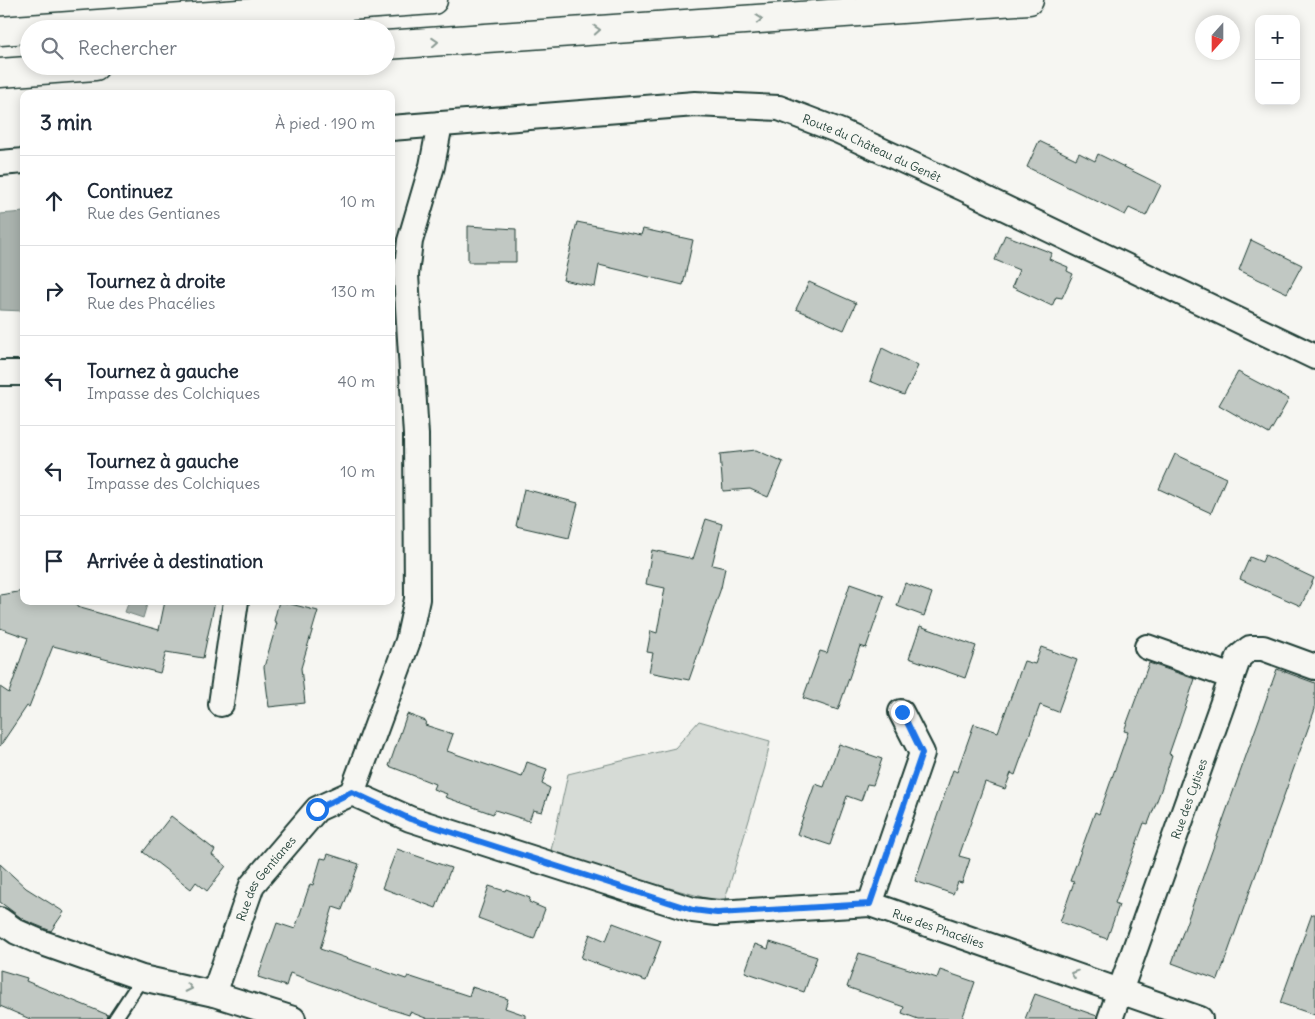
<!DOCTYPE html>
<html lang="fr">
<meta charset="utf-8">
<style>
body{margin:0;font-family:Delius,sans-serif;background:#f2f2f3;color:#1f2937}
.controls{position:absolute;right:15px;top:15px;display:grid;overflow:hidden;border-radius:10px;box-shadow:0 2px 12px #0003}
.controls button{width:45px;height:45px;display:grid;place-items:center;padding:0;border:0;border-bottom:1px solid #e0e1e3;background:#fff;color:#1f2937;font:25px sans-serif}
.compass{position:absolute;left:1195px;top:15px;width:45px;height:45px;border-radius:50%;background:#fff;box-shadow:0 2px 12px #0003;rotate:201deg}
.stop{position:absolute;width:15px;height:15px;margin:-11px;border:4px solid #1a73e8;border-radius:50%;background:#fff}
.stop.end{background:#1a73e8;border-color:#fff;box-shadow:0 1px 5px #0008}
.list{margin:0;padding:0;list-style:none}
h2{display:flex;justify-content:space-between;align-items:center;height:65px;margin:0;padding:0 20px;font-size:21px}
h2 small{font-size:16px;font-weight:400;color:#747a83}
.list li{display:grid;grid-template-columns:32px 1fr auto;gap:15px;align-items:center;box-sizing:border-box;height:90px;padding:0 20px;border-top:1px solid #e0e1e3}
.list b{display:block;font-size:19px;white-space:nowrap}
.list p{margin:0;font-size:16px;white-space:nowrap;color:#747a83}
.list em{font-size:16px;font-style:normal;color:#747a83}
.icon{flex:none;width:28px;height:28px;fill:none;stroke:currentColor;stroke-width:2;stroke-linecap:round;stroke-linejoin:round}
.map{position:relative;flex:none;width:1315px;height:1019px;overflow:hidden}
.search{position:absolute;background:#fff;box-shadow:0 2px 12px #0003;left:20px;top:20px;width:375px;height:55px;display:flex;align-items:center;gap:12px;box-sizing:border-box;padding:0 18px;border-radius:28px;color:#747a83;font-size:19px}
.panel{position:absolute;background:#fff;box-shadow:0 2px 12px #0003;left:20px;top:90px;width:375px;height:515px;border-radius:10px}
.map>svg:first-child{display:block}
.green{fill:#d6dbd6;stroke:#7a8c85}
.water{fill:#aab3ae;stroke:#72847d}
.building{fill:#c1c8c3;stroke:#1f3d34}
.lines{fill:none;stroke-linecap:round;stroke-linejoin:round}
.lane-casing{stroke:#1f3d34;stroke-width:16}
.street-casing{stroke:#1f3d34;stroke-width:28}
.highway-casing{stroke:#1f3d34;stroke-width:31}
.lane{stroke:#f6f6f2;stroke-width:12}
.street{stroke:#f6f6f2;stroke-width:24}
.highway{stroke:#f6f6f2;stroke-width:28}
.oneway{stroke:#8a9a93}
.route{stroke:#1a73e8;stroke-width:6}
.labels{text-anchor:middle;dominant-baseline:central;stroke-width:4.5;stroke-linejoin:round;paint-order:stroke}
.street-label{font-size:12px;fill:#1f3d34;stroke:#f6f6f2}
</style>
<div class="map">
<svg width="1315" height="1019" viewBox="0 0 1315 1019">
<rect width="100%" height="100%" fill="#f6f6f2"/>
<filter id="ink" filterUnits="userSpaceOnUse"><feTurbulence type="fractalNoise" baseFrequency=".02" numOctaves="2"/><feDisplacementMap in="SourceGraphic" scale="10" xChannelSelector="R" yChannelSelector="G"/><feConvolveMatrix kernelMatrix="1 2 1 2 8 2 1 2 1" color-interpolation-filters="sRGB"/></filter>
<g filter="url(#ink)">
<polygon class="green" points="699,721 770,741 765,767 724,903 550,855 568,774 675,748"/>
<g class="water">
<polygon points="24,212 24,311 0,310 0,214"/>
<polygon points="129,601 148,601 143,618 125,612"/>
</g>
<g class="building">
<polygon points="1039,141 1076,159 1079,153 1095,161 1098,154 1161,185 1146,216 1129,208 1125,215 1027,167"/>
<polygon points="577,222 641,235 643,229 693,240 683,285 599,265 595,287 563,280"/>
<polygon points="468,226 516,229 516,262 468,262"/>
<polygon points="1005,235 1052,253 1049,259 1068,267 1067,271 1073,274 1062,298 1056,297 1052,306 1012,287 1019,270 995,260"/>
<polygon points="1251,240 1302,265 1287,293 1239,270"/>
<polygon points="809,282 856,303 844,330 796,309"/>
<polygon points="882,348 918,366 904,395 870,381"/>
<polygon points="1238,372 1289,399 1269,434 1219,405"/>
<polygon points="756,450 783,462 768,497 750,489 723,491 720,454"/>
<polygon points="1175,454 1226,478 1211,513 1159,489"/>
<polygon points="524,489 578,503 569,538 516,526"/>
<polygon points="706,519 722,524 712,565 725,568 721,588 689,680 649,672 653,653 647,652 651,631 657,633 665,588 646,584 652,550 693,559"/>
<polygon points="1265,555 1314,578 1301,606 1240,579 1250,557 1262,562"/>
<polygon points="905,583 932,593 924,616 897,606"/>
<polygon points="850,584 884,596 866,648 860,646 838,710 803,698 820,651 827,653"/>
<polygon points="24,591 24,601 77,601 77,607 159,630 165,601 215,601 203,658 166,652 160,673 53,646 29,707 27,706 0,746 0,687 9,693 28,638 0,628 0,595"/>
<polygon points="279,601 318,611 301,668 305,703 269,707 264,667 277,623 274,621"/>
<polygon points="920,626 976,646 965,678 909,658"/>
<polygon points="1041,647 1077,660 1058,712 1040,705 1015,775 1011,773 1005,789 985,782 959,856 970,859 962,883 958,882 953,894 915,881 953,770 957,772 974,724 998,732 1024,661 1035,664"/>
<polygon points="1149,663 1195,679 1169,754 1172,755 1161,790 1148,824 1144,823 1115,903 1119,905 1107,939 1060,922 1074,882 1070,881 1095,812 1099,814 1107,792 1128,732 1124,731"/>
<polygon points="1277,669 1315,683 1315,709 1218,980 1172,963"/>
<polygon points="407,714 426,721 425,725 453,734 447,751 522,777 527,762 547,769 542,784 550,788 542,812 533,810 529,821 495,810 493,814 445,797 447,794 433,789 435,784 389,766"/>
<polygon points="839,744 882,759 873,785 867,784 861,801 847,796 830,845 797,834 815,784 824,787"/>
<polygon points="171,816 215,850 212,855 226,866 207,891 196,882 191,889 143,852"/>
<polygon points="397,849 451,868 436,908 382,888"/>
<polygon points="328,854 359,864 342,910 333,907 320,949 406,979 408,976 469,996 472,987 508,999 505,1008 525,1015 525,1019 428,1019 410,1012 409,1015 377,1005 290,973 286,986 258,977 277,923 295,929 310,884 313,885 321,858 326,859"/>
<polygon points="0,864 26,888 64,912 51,931 24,920 0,902"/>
<polygon points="489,886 505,891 506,889 530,898 529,902 545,909 534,939 478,918"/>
<polygon points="1312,914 1315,914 1315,1015 1280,1003"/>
<polygon points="613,923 661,941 646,981 581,958 590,934 606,941"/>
<polygon points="770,942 817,957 804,992 745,972 755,944 768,949"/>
<polygon points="859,953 937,978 940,970 975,982 962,1019 918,1019 902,1013 904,1007 847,987"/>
<polygon points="0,970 27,978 26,981 108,1015 107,1019 30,1019 0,1006"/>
<polygon points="1035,994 1097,1016 1097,1019 1025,1019"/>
</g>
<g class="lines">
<defs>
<polyline id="lane" points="115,1019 142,978"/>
<g id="street">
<path id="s1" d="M391,128L695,104L779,108L839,131L963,188L1315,357"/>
<polyline points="0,163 24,161"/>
<polyline points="0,373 24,373"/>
<polyline points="1147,647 1232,677"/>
<polyline points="221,704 236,601"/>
<path id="s2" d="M352,793L410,819L693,910L717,913L870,904L1200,1019"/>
<polyline points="352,793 408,641 417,599 416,435 406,275 410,241 432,166 440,124"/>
<polyline points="870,904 922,753 901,712"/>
<polyline points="0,920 17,932 40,942 142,978 214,994 293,1019"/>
<path id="s3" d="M214,994L252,885L317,809L352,793"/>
<path id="s4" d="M1110,1019L1239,657L1250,648H1263L1315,667"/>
</g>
<g id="highway">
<polyline points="0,31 433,0"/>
<polyline points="386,45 1029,0"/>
<polyline points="0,73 95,66"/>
</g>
</defs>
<use href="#lane" class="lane-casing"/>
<use href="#street" class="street-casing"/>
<use href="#highway" class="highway-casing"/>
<use href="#lane" class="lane"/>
<use href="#street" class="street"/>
<use href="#highway" class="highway"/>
</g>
<defs><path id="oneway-chevron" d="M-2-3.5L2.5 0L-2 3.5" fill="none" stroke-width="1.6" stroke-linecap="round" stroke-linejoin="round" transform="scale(1.25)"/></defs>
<g class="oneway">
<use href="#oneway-chevron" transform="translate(759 19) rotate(-4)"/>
<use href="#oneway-chevron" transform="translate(597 30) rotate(-4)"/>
<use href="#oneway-chevron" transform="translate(435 42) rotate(-4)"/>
<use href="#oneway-chevron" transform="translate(1074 974) rotate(-161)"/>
<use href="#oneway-chevron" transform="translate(189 988) rotate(12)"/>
</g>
</g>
<g class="lines" filter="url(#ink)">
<polyline class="route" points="317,809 352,792 410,819 693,910 717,913 870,904 922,753 902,712"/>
</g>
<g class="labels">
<g class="street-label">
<text stroke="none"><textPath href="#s1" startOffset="490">Route du Château du Genêt</textPath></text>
<text stroke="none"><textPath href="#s4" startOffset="234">Rue des Cytises</textPath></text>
<text stroke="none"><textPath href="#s3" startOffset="128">Rue des Gentianes</textPath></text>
<text stroke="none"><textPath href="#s2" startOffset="611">Rue des Phacélies</textPath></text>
</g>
</g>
</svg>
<div class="controls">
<button>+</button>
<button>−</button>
</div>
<svg class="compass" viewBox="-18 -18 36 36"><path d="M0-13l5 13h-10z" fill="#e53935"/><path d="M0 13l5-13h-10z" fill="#747a83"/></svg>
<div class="stop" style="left:317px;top:809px"></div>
<div class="stop end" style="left:902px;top:712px"></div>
<div class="search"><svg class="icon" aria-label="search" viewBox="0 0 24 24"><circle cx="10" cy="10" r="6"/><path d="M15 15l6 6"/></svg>Rechercher</div>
<section class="panel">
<h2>3 min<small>À pied · 190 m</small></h2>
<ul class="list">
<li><svg class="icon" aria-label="ahead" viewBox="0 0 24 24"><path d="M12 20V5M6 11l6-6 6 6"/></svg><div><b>Continuez</b><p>Rue des Gentianes</p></div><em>10 m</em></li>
<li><svg class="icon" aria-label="right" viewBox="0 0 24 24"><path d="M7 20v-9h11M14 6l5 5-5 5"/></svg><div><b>Tournez à droite</b><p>Rue des Phacélies</p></div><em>130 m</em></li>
<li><svg class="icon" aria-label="left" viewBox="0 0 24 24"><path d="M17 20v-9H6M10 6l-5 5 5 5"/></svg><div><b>Tournez à gauche</b><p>Impasse des Colchiques</p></div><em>40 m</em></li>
<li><svg class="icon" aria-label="left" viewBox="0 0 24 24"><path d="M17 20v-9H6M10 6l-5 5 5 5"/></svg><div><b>Tournez à gauche</b><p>Impasse des Colchiques</p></div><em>10 m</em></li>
<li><svg class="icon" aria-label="arrive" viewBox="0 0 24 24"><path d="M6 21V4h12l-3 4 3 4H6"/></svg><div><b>Arrivée à destination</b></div></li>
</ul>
</section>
</div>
